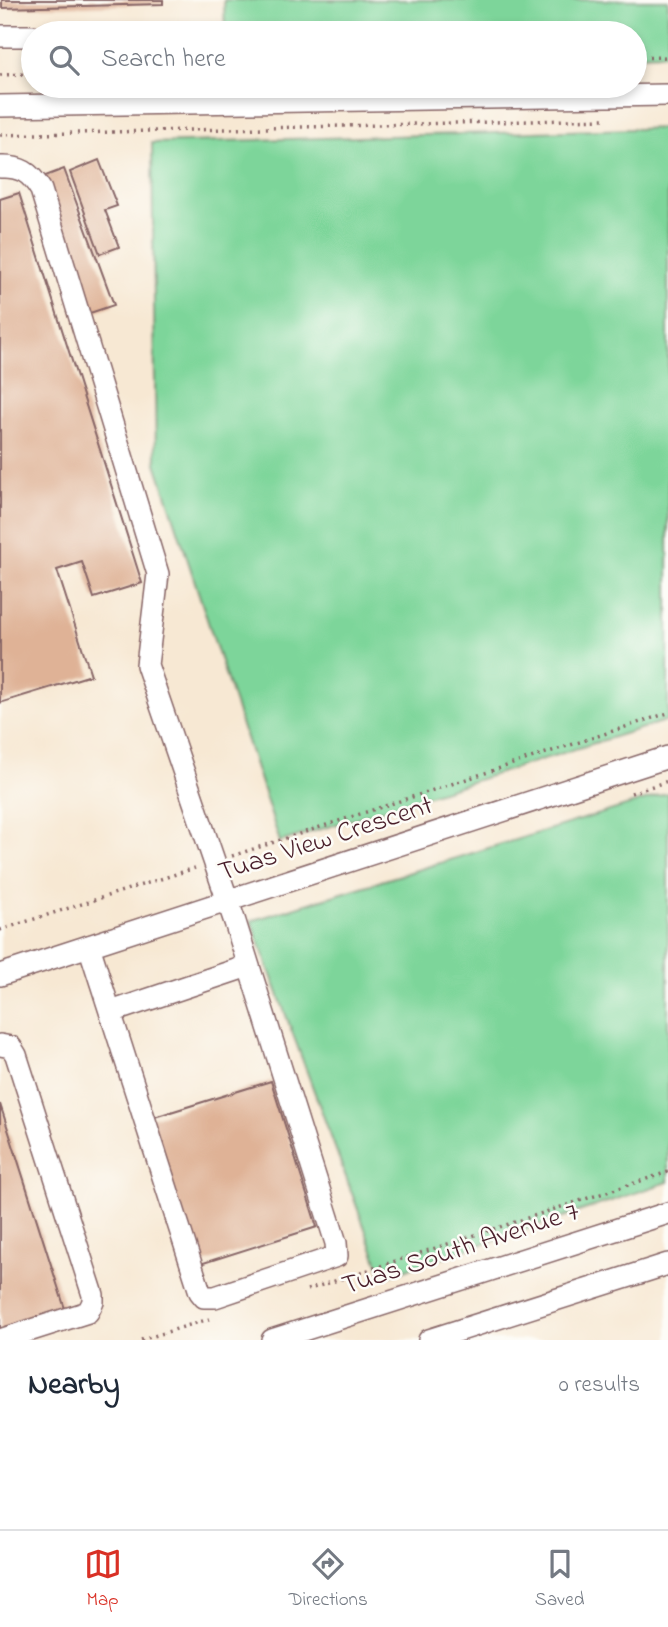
<!DOCTYPE html>
<style>
body{margin:0;font-family:"Indie Flower",sans-serif;background:#f2f2f3;color:#1f2937}
.list{margin:0;padding:0;list-style:none}
h2{display:flex;justify-content:space-between;align-items:center;height:91px;margin:0;padding:0 28px;font-size:30px}
h2 small{font-size:23px;font-weight:400;color:#747a83}
.icon{flex:none;width:38px;height:38px;fill:none;stroke:currentColor;stroke-width:2;stroke-linecap:round;stroke-linejoin:round}
.map{position:relative;flex:none;width:668px;height:1340px;overflow:hidden}
.search{position:absolute;background:#fff;box-shadow:0 4px 10px #0003;left:21px;right:21px;top:21px;height:77px;display:flex;align-items:center;gap:18px;box-sizing:border-box;padding:0 24px;border-radius:38px;color:#747a83;font-size:26px}
.sheet{height:189px;background:#fff}
nav{display:flex;justify-content:space-around;align-items:center;box-sizing:border-box;height:98px;border-top:2px solid #e0e1e3;background:#fff;font-size:19px;color:#747a83}
nav a{display:grid;justify-items:center;gap:4px}
nav .on{color:#d93025}
.map>svg:first-child{display:block}
.green{fill:#7dd59a;stroke:#647a62;stroke-width:2}
.building{fill:#dfb296}
.lines{fill:none;stroke-linecap:round;stroke-linejoin:round}
.minor-casing{stroke:#876566;stroke-width:24}
.path{stroke:#876566;stroke-width:3.5;stroke-dasharray:2 5;stroke-linecap:butt}
.minor{stroke:#fff;stroke-width:21}
.labels{text-anchor:middle;dominant-baseline:central;stroke-width:5;stroke-linejoin:round;paint-order:stroke}
.street-label{font-size:28px;fill:#4a1f2b;stroke:#fdfcf7}
</style>
<div class="map">
<svg width="668" height="1340" viewBox="0 0 668 1340">
<rect width="100%" height="100%" fill="#fdfcf7"/>
<filter id="ink" filterUnits="userSpaceOnUse"><feTurbulence type="fractalNoise" baseFrequency=".0143" numOctaves="2"/><feDisplacementMap in="SourceGraphic" scale="14" xChannelSelector="R" yChannelSelector="G"/><feConvolveMatrix kernelMatrix="1 2 1 2 8 2 1 2 1" color-interpolation-filters="sRGB"/></filter>
<filter id="wash" filterUnits="userSpaceOnUse"><feTurbulence type="fractalNoise" baseFrequency=".00686" numOctaves="4" result="noise"/><feDisplacementMap in="SourceGraphic" scale="28" xChannelSelector="R" yChannelSelector="G"/><feGaussianBlur stdDeviation="1.57" result="paint"/><feColorMatrix in="noise" values="0 0 0 0 0 0 0 0 0 0 0 0 0 0 0 0 0 1.4 0 .05"/><feComposite in="paint" operator="in"/></filter>
<g filter="url(#wash)">
<rect width="100%" height="100%" fill="#f7e8d3"/>
<g class="green">
<polygon points="224,0 668,0 668,54 635,55 635,33 225,33"/>
<polygon points="668,128 668,720 280,842 156,463 152,143"/>
<polygon points="668,793 668,1182 383,1277 251,921"/>
</g>
<g id="blocks">
<g class="building">
<polygon points="2,0 163,0 163,4 2,8"/>
<polygon points="99,160 117,206 105,210 119,247 100,254 70,172"/>
<polygon points="64,169 114,305 90,313 40,178"/>
<polygon points="19,193 142,583 94,598 82,562 57,570 91,675 0,703 0,199"/>
<polygon points="271,1081 317,1227 194,1266 148,1119"/>
<polygon points="0,1104 66,1312 0,1333"/>
</g>
</g>
</g>
<g filter="url(#ink)">
<use href="#blocks" fill-opacity="0" stroke="#876566" stroke-width="2"/>
<g class="lines">
<defs>
<g id="minor">
<polyline points="0,36 33,36"/>
<polyline points="0,106 668,95"/>
<path d="M0,167C20,166 30,172 41,190L158,574L147,665L235,922L336,1243L337,1256L215,1297H204L200,1292L89,946"/>
<polyline points="0,975 668,757"/>
<polyline points="111,1012 248,966"/>
<polyline points="0,1045 11,1047 16,1055 93,1295 93,1302 88,1312 0,1340"/>
<polyline points="272,1340 668,1213"/>
<polyline points="429,1340 668,1264"/>
</g>
</defs>
<use href="#minor" class="minor-casing"/>
<g class="path">
<polyline points="635,58 668,57"/>
<polyline points="0,75 33,74"/>
<polyline points="0,135 606,119"/>
<polyline points="631,793 668,781"/>
<polyline points="232,856 668,713"/>
<polyline points="0,930 195,868"/>
<polyline points="307,1290 668,1172"/>
<polyline points="141,1340 209,1319"/>
</g>
<use href="#minor" class="minor"/>
</g>
</g>
<g class="labels">
<g class="street-label">
<text transform="translate(326 840) rotate(-18)">Tuas View Crescent</text>
<text transform="translate(461 1250) rotate(-18)">Tuas South Avenue 7</text>
</g>
</g>
</svg>
<div class="search"><svg class="icon" aria-label="search" viewBox="0 0 24 24"><circle cx="10" cy="10" r="6"/><path d="M15 15l6 6"/></svg>Search here</div>
</div>
<section class="sheet">
<h2>Nearby<small>0 results</small></h2>
<ul class="list">
</ul>
</section>
<nav>
<a class="on"><svg class="icon" aria-label="map" viewBox="0 0 24 24"><path d="M3 6l6-2 6 2 6-2v14l-6 2-6-2-6 2zM9 4v14M15 6v14"/></svg>Map</a>
<a><svg class="icon" aria-label="directions" viewBox="0 0 24 24"><path d="M12 3l9 9-9 9-9-9zM9 14v-3h6M13 9l2 2-2 2"/></svg>Directions</a>
<a><svg class="icon" aria-label="saved" viewBox="0 0 24 24"><path d="M7 4h10v16l-5-4-5 4z"/></svg>Saved</a>
</nav>
